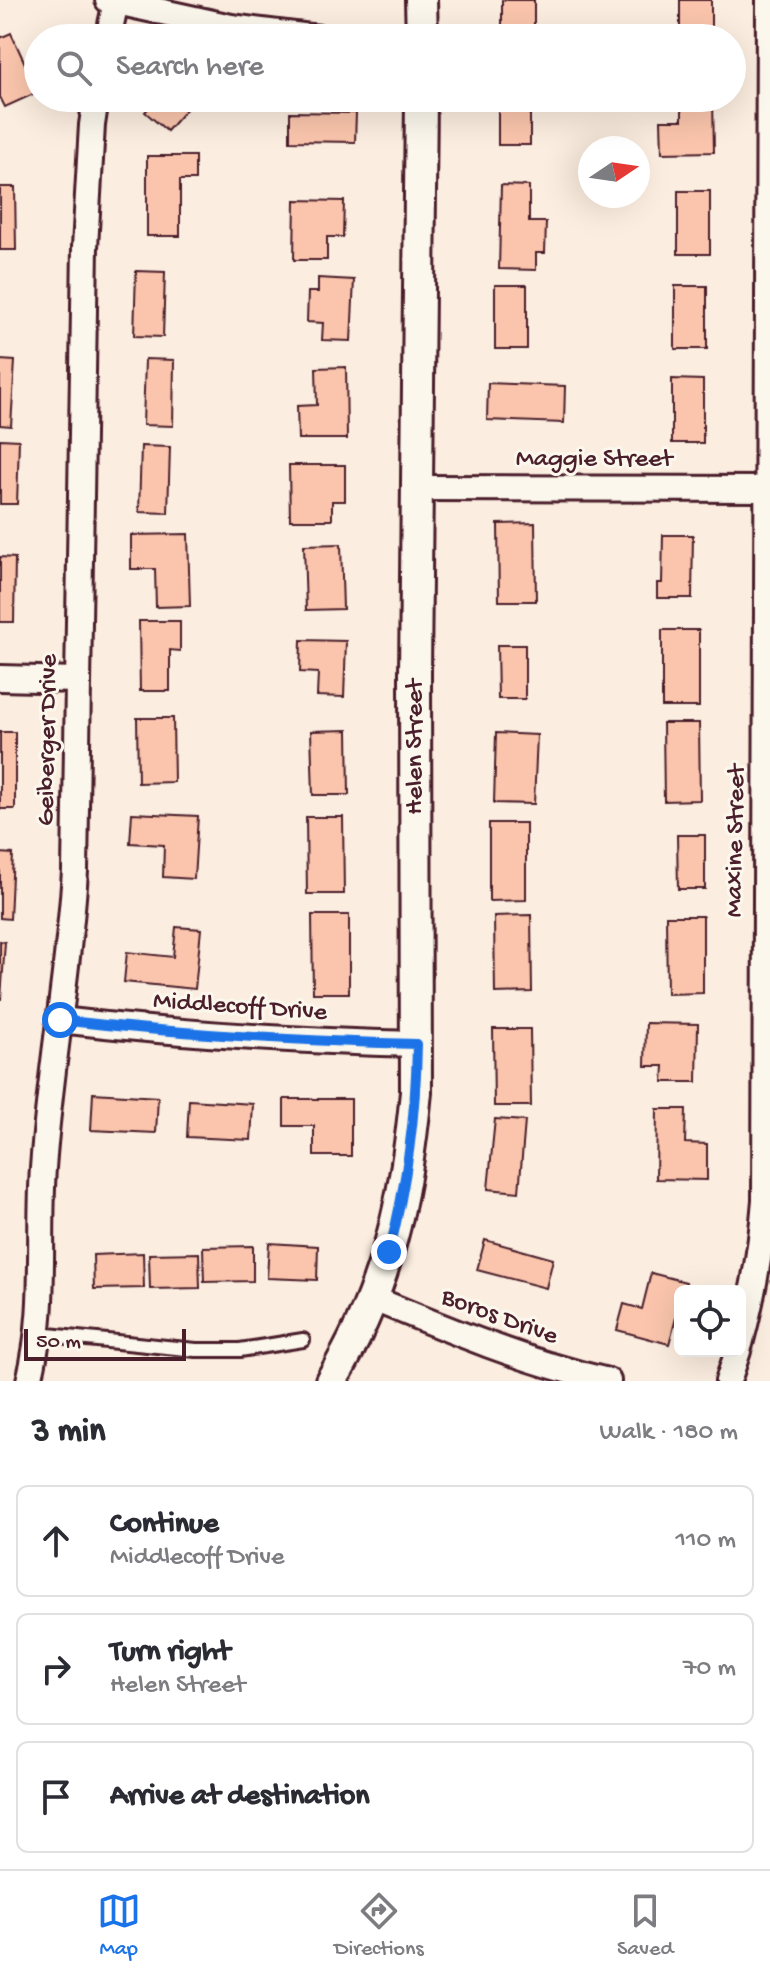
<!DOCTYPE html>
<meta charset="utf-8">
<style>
body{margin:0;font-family:"Gochi Hand",sans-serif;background:#f2f2f3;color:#2b2b33}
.controls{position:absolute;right:24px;bottom:24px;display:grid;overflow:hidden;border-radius:12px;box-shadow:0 8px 32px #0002}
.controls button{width:72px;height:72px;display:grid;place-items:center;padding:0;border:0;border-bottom:2px solid #e1e1e2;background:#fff;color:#2b2b33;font:40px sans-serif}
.compass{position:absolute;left:578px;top:136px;width:72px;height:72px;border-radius:50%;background:#fff;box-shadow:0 8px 32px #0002;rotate:77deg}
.scale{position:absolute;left:24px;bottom:20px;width:162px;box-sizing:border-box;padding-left:8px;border:4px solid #4a1f2b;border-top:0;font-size:22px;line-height:28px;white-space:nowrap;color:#4a1f2b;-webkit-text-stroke:6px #fbf7ec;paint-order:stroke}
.stop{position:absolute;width:24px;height:24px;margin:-18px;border:6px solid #1a73e8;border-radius:50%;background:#fff}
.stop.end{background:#1a73e8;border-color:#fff;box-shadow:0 2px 8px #0008}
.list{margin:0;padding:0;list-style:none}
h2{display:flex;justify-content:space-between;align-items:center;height:104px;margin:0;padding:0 32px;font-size:34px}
h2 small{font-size:26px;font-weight:400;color:#7c7c81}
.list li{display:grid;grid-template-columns:52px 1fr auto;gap:24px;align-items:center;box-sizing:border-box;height:112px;margin:0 16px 16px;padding:0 16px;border:2px solid #e1e1e2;border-radius:12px}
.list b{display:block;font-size:30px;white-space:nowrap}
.list p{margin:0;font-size:26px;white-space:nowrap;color:#7c7c81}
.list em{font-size:26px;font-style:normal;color:#7c7c81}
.icon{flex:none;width:44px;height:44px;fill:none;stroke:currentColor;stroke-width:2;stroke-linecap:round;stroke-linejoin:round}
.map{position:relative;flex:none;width:770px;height:1381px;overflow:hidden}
.search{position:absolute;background:#fff;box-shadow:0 8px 32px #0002;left:24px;right:24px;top:24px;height:88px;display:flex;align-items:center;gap:20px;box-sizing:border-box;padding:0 28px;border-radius:44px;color:#7c7c81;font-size:30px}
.sheet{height:488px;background:#fff}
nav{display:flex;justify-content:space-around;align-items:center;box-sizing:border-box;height:112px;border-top:2px solid #e1e1e2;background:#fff;font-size:22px;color:#7c7c81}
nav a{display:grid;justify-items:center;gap:4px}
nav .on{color:#1a73e8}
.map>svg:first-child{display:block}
.building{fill:#fac5ac;stroke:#4a1f2b;stroke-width:2}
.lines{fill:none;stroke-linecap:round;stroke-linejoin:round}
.service-casing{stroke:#4a1f2b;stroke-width:18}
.minor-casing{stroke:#4a1f2b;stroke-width:30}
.tertiary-casing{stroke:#4a1f2b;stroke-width:36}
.service{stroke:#fbf7ec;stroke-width:12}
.minor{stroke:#fbf7ec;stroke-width:24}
.tertiary{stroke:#fbf7ec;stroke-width:30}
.route{stroke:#1a73e8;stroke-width:10}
.labels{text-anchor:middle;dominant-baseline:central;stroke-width:6;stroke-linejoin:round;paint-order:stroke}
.street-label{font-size:26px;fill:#4a1f2b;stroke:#fbf7ec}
</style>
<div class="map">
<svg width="770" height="1381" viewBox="0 0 770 1381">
<rect width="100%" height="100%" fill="#fbeddf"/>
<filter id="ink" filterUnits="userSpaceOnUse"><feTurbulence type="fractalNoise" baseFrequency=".0125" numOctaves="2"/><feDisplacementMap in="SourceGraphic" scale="16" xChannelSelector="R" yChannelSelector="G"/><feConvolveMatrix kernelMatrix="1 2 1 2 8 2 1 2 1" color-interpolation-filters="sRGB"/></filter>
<g filter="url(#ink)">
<g class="building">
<rect x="502" y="0" width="32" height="38"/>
<rect x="680" y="0" width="31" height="38"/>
<polygon points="11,33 38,92 5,107 0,97 0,38"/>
<polygon points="157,98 196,98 167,131 145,112"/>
<rect x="498" y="98" width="32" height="47"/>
<polygon points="682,98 713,98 714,152 662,153 661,120 682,120"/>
<polygon points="290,112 356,113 355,142 290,141"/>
<polygon points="147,156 195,156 195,180 180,180 180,236 147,236"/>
<polygon points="501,185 529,186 529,222 546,222 545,253 536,253 536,270 499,269"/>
<polygon points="0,187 15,187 16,250 0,250"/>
<rect x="678" y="191" width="32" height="63"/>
<polygon points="295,200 344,201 343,237 327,237 327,260 294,260"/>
<polygon points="136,271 165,272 163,337 134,336"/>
<polygon points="318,278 354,280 351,341 322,340 323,323 307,322 308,292 318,292"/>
<rect x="495" y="285" width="32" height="64"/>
<rect x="675" y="286" width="32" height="63"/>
<polygon points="145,359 174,360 173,426 143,425"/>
<polygon points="0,360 15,361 11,426 0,425"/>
<polygon points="346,367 347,439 298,439 297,406 317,405 316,368"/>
<polygon points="672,379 703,380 703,443 672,443"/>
<polygon points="488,383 565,386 564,423 487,420"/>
<polygon points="0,439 19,440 17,504 0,504"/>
<polygon points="141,446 170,447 168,513 139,512"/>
<polygon points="289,465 345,465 345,501 332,501 332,520 290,520"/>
<polygon points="535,523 536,601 499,601 498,524"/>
<polygon points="188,534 190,606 156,607 155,569 131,569 131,535"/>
<polygon points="663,535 693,535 692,598 657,598 657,583 662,583"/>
<polygon points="341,544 343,609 306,610 304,545"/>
<polygon points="0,557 15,558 14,622 0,622"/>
<polygon points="139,621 180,621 180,651 170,650 170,691 140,691"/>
<rect x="662" y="630" width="37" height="77"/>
<polygon points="301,640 346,641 344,697 317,696 318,673 300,672"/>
<polygon points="497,645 525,645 525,699 498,699"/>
<polygon points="137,718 173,718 174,782 138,783"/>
<polygon points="663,723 699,723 700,800 664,801"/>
<polygon points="348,730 349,795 313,795 311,731"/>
<rect x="0" y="732" width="15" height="77"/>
<polygon points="496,733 537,735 534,804 494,803"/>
<polygon points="132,813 198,816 194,879 163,877 164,845 130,843"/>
<polygon points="306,817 343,817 344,894 307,894"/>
<polygon points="489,823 526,823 526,900 489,901"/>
<polygon points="677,835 705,835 705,889 678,889"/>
<polygon points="0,853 13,854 10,919 0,918"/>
<polygon points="312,915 349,915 349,993 313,993"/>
<polygon points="531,915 532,992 495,993 494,916"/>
<polygon points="666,916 703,916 703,993 667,994"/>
<polygon points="176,927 201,929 195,989 124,982 127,952 173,957"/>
<polygon points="0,941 5,942 1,999 0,999"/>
<polygon points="646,1023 698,1024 697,1082 663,1082 664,1066 645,1066"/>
<polygon points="493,1029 530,1029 531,1106 494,1106"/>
<polygon points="93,1093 158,1097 156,1133 91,1130"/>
<polygon points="284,1099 351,1099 351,1156 314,1156 314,1126 284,1126"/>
<polygon points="189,1100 253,1104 251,1140 187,1137"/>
<polygon points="657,1109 686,1109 685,1143 707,1144 707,1180 656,1179"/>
<polygon points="495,1119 525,1121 519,1192 488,1189"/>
<polygon points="485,1240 553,1259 546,1288 477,1270"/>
<polygon points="269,1243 318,1246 317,1280 267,1278"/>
<polygon points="253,1246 253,1281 204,1282 203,1247"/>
<polygon points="143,1253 144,1288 94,1289 93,1255"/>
<polygon points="199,1253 200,1288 150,1289 149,1254"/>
<polygon points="651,1273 686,1282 683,1291 680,1291 680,1303 669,1344 617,1330 624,1304 642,1309"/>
</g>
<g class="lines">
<defs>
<polyline id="service" points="38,1334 196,1350 240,1350 303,1340"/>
<g id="minor">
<polyline points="108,0 231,27 319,38"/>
<polyline points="108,38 116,2"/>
<polyline points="386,38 422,36"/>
<polyline points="417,488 770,489"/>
<polyline points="0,678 77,680"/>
<path d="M60,1020C179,1034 297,1041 417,1044"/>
<path d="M374,1299C451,1331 526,1362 608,1381"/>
<path d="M740,1344C753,1296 761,1250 765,1200L769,0"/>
<path d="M29,1381C47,1311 38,1240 43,1168C50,1069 69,970 75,871L85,247L92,125L96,98"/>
<polyline points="728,1381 738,1351"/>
</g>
<g id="tertiary">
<polyline points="421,0 422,38"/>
<path d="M331,1381C387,1289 406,1198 416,1092L415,673L421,98"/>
</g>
</defs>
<use href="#service" class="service-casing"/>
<use href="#minor" class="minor-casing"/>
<use href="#tertiary" class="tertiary-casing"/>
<use href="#service" class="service"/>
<use href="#minor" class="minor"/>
<use href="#tertiary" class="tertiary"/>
</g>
</g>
<g class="lines" filter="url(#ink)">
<path class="route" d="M60,1020C179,1034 297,1041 417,1044C416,1115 407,1183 389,1252"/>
</g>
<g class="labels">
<g class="street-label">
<text x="594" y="460">Maggie Street</text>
<text transform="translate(49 740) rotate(-89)">Geiberger Drive</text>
<text transform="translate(416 747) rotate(-90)">Helen Street</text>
<text transform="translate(737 841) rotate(-89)">Maxine Street</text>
<text transform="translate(240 1008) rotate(4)">Middlecoff Drive</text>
<text transform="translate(499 1318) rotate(20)">Boros Drive</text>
</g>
</g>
</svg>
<div class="controls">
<button><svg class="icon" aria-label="locate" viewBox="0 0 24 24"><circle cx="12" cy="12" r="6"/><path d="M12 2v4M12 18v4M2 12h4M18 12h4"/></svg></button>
</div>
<svg class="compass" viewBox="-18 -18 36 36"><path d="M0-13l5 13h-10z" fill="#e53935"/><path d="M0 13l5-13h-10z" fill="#7c7c81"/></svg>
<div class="scale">50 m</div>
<div class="stop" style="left:60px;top:1020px"></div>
<div class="stop end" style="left:389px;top:1252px"></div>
<div class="search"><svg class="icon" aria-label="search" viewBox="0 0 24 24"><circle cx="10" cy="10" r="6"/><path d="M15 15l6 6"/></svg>Search here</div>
</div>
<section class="sheet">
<h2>3 min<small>Walk · 180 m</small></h2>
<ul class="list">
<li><svg class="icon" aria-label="ahead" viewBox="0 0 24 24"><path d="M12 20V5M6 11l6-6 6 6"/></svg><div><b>Continue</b><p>Middlecoff Drive</p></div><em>110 m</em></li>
<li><svg class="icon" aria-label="right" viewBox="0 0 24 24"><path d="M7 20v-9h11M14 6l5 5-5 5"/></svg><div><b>Turn right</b><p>Helen Street</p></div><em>70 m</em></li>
<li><svg class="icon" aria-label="arrive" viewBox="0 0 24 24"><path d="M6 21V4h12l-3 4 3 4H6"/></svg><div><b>Arrive at destination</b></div></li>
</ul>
</section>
<nav>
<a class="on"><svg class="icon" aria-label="map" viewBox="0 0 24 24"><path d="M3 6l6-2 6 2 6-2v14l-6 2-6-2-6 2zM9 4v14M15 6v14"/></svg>Map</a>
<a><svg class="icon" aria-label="directions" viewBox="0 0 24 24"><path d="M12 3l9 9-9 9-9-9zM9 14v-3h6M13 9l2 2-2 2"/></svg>Directions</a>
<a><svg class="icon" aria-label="saved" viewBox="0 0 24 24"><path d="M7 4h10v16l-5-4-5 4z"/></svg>Saved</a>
</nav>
